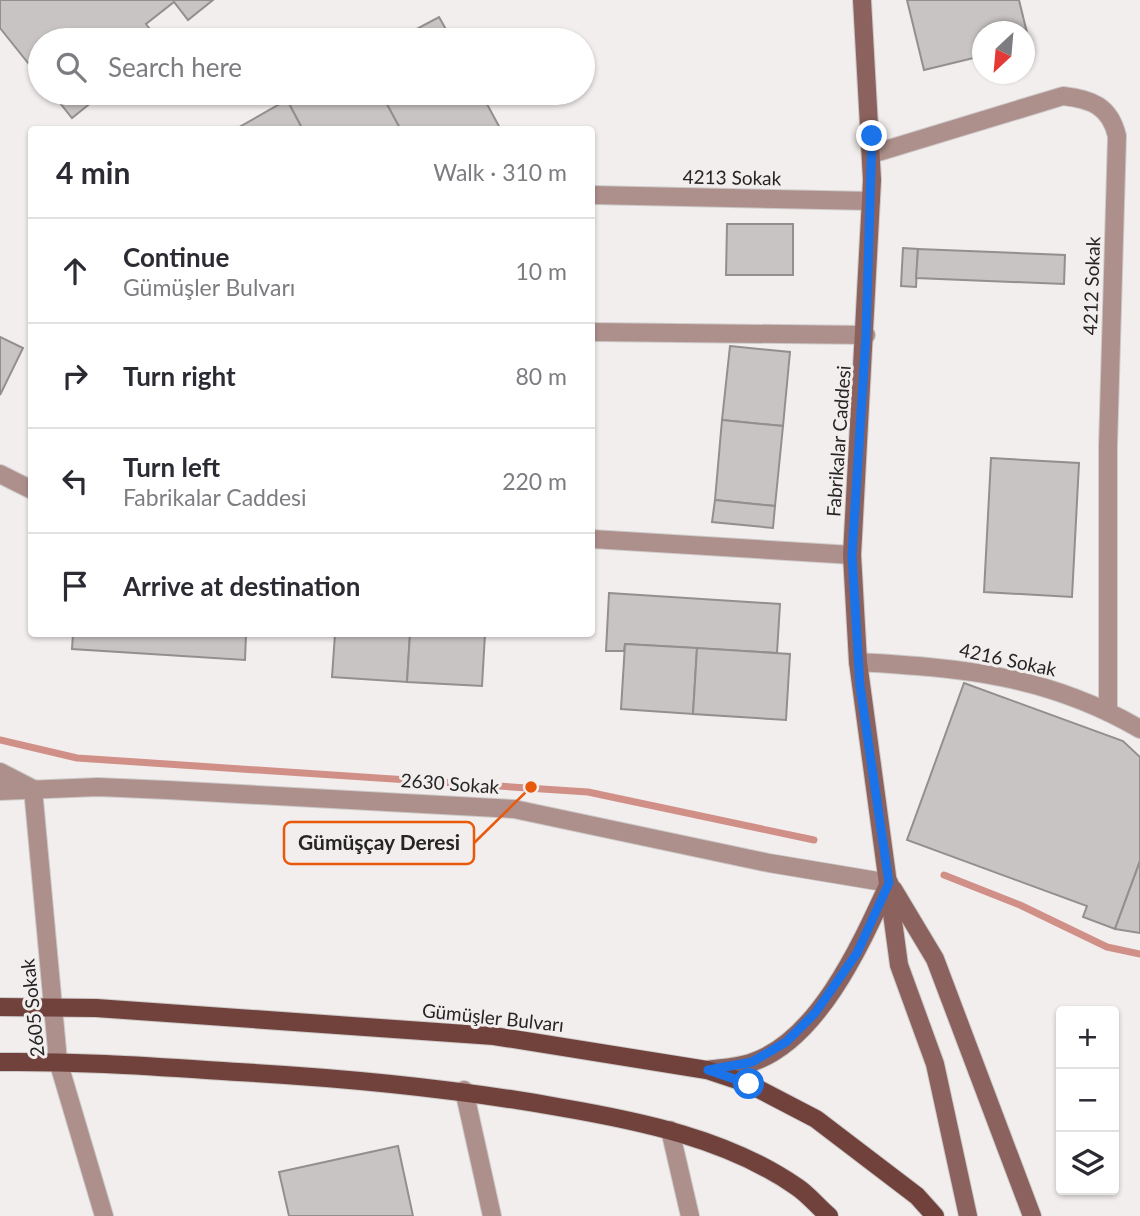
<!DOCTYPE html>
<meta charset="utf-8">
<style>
body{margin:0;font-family:Lato,sans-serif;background:#f2f2f3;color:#2b2b33}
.controls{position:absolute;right:21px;bottom:21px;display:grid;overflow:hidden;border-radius:7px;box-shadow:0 2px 5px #0004}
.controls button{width:63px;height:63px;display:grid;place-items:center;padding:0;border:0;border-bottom:2px solid #e1e1e2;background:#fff;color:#2b2b33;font:35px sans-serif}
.compass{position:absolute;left:972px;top:21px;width:63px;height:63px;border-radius:50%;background:#fff;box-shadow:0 2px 5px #0004;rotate:206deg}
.stop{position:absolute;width:21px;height:21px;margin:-16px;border:5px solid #1a73e8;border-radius:50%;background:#fff}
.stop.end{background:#1a73e8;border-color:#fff;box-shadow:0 2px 7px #0008}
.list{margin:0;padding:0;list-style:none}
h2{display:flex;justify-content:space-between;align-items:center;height:91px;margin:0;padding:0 28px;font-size:30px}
h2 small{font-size:23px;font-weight:400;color:#7c7c81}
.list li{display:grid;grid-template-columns:46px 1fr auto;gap:21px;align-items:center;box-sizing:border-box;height:105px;padding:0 28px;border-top:2px solid #e1e1e2}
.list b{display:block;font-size:26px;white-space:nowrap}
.list p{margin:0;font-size:23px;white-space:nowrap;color:#7c7c81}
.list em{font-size:23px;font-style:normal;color:#7c7c81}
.icon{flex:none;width:38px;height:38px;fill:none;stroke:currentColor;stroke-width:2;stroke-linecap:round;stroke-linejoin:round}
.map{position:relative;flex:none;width:1140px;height:1216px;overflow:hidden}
.search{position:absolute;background:#fff;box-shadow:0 2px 5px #0004;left:28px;top:28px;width:567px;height:77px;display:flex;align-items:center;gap:18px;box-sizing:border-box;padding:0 24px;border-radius:38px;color:#7c7c81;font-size:26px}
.panel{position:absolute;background:#fff;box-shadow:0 2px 5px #0004;left:28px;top:126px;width:567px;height:511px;border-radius:7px}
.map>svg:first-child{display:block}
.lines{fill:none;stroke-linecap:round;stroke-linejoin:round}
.stream{stroke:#d09088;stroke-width:7}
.building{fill:#c8c4c3;stroke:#928f8e;stroke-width:2}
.street-casing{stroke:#cdcac9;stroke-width:20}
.secondary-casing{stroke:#cdcac9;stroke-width:20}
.primary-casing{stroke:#cdcac9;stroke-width:20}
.street{stroke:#ad908c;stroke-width:18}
.secondary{stroke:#8b625d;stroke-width:18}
.primary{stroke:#71423c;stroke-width:18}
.route{stroke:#1a73e8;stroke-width:9}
.labels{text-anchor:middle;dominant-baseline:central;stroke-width:6;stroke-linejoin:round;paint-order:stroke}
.street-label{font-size:19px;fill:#262525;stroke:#f2eeed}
.leader{fill:none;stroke:#e8590c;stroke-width:2.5}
.callout-dot{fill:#e8590c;stroke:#f2eeed;stroke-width:2.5}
.callout{fill:#f2eeed;stroke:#e8590c;stroke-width:2.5}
.callout-label{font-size:21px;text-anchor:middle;font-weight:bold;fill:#262525}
</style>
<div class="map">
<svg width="1140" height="1216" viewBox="0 0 1140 1216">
<rect width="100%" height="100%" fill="#f2eeed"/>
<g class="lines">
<g class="stream">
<polyline points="0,740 77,758 588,792 814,840"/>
<polyline points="944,875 1020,905 1107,947 1140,954"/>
</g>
</g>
<g class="building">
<polygon points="0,0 213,0 188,20 174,2 146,24 156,37 151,40 40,40 40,78 0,28"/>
<polygon points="907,0 1019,0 1030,45 1024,46 1024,32 982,32 982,56 924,70"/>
<polygon points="439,17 452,40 396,40"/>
<polygon points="52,93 103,93 72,118"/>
<polygon points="301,93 381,93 401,130 303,130 287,100"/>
<polygon points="381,93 481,93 501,130 401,130"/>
<polygon points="287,100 303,130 234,130"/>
<polygon points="727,224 793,224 793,275 726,275"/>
<polygon points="903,248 918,249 916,287 901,286"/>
<polygon points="918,249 1065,255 1064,284 916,278"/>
<polygon points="0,337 23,348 0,395"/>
<polygon points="730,346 790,352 783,426 722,420"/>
<polygon points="722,420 783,426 775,506 715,500"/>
<polygon points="991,458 1079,463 1072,597 984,592"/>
<polygon points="715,500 775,506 773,528 712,522"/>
<polygon points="609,593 780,604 777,653 625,644 624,651 606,651"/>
<polygon points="73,634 246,634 245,660 72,649"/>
<polygon points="335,634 410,634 407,682 332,677"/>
<polygon points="410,634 485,634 482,686 407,682"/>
<polygon points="625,644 697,648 693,714 621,709"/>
<polygon points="697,648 790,654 786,720 693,714"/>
<polygon points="964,683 1123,741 1140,757 1140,861 1115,929 1083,917 1087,906 907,840"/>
<polygon points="1140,861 1140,933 1115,929"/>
<polygon points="398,1146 413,1216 289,1216 279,1172"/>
</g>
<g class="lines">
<defs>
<g id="street">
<path d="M872,154L1063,96C1091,99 1110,106 1117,136L1108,446V712"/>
<polyline points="592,195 871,201"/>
<polyline points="592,332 866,335"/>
<polyline points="0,474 32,490"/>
<polyline points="592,539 852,555"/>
<path d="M858,662C962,668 1047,675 1140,729"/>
<polyline points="0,772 33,789 58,1061 104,1216"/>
<polyline points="0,791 98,787 167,790 514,809 769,863 889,883"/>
<polyline points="464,1090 492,1216"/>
<polyline points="670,1130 690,1216"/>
</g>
<g id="secondary">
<polyline points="862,0 872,180 852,555 858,662 899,965 935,1064 968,1216"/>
<polyline points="893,889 935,959 1032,1216"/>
<path d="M707,1070C721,1068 737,1067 750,1063C818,1042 862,942 889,883"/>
</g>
<g id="primary">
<polyline points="0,1007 96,1008 494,1036 707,1070 749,1084 816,1119 917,1196 935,1216"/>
<path d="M0,1062C79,1061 159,1067 238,1072C346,1078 452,1088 558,1107C640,1121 728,1139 797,1187C809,1195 818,1207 829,1216"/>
</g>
</defs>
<use href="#street" class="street-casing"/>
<use href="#secondary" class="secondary-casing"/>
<use href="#primary" class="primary-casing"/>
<use href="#street" class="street"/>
<use href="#secondary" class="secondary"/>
<use href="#primary" class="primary"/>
</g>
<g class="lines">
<polyline class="route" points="749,1084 708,1070 752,1062 786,1042 815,1013 857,953 889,883 860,686 852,555 866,335 872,136"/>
</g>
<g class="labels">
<g class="street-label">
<text transform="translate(732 177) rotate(1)">4213 Sokak</text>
<text transform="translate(1091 286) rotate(-88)">4212 Sokak</text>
<text transform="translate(838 441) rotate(-86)">Fabrikalar Caddesi</text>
<text transform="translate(1008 659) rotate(12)">4216 Sokak</text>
<text transform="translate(450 783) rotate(4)">2630 Sokak</text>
<text transform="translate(32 1008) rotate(-96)">2605 Sokak</text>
<text transform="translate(493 1017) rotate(6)">Gümüşler Bulvarı</text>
</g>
</g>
<path class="leader" d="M531 787L474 843"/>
<circle class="callout-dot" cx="531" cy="787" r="7"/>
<rect class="callout" x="284" y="822" width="190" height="42" rx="7"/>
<g class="callout-label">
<text x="379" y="850">Gümüşçay Deresi</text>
</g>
</svg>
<div class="controls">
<button>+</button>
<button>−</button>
<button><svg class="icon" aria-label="layers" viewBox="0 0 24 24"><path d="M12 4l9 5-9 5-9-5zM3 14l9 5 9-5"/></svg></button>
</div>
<svg class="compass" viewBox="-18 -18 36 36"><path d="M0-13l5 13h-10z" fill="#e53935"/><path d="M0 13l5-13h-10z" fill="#7c7c81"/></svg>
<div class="stop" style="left:749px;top:1084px"></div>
<div class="stop end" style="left:872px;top:136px"></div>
<div class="search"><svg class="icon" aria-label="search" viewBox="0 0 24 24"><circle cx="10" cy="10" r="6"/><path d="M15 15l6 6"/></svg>Search here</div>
<section class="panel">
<h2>4 min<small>Walk · 310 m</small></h2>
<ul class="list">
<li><svg class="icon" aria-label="ahead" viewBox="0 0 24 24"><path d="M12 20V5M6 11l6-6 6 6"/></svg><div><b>Continue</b><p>Gümüşler Bulvarı</p></div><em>10 m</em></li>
<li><svg class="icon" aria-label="right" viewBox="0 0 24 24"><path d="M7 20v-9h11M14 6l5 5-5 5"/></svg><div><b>Turn right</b></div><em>80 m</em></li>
<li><svg class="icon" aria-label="left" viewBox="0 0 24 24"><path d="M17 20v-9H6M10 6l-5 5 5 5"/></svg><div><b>Turn left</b><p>Fabrikalar Caddesi</p></div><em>220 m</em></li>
<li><svg class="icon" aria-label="arrive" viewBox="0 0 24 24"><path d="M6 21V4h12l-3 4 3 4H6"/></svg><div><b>Arrive at destination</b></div></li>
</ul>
</section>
</div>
